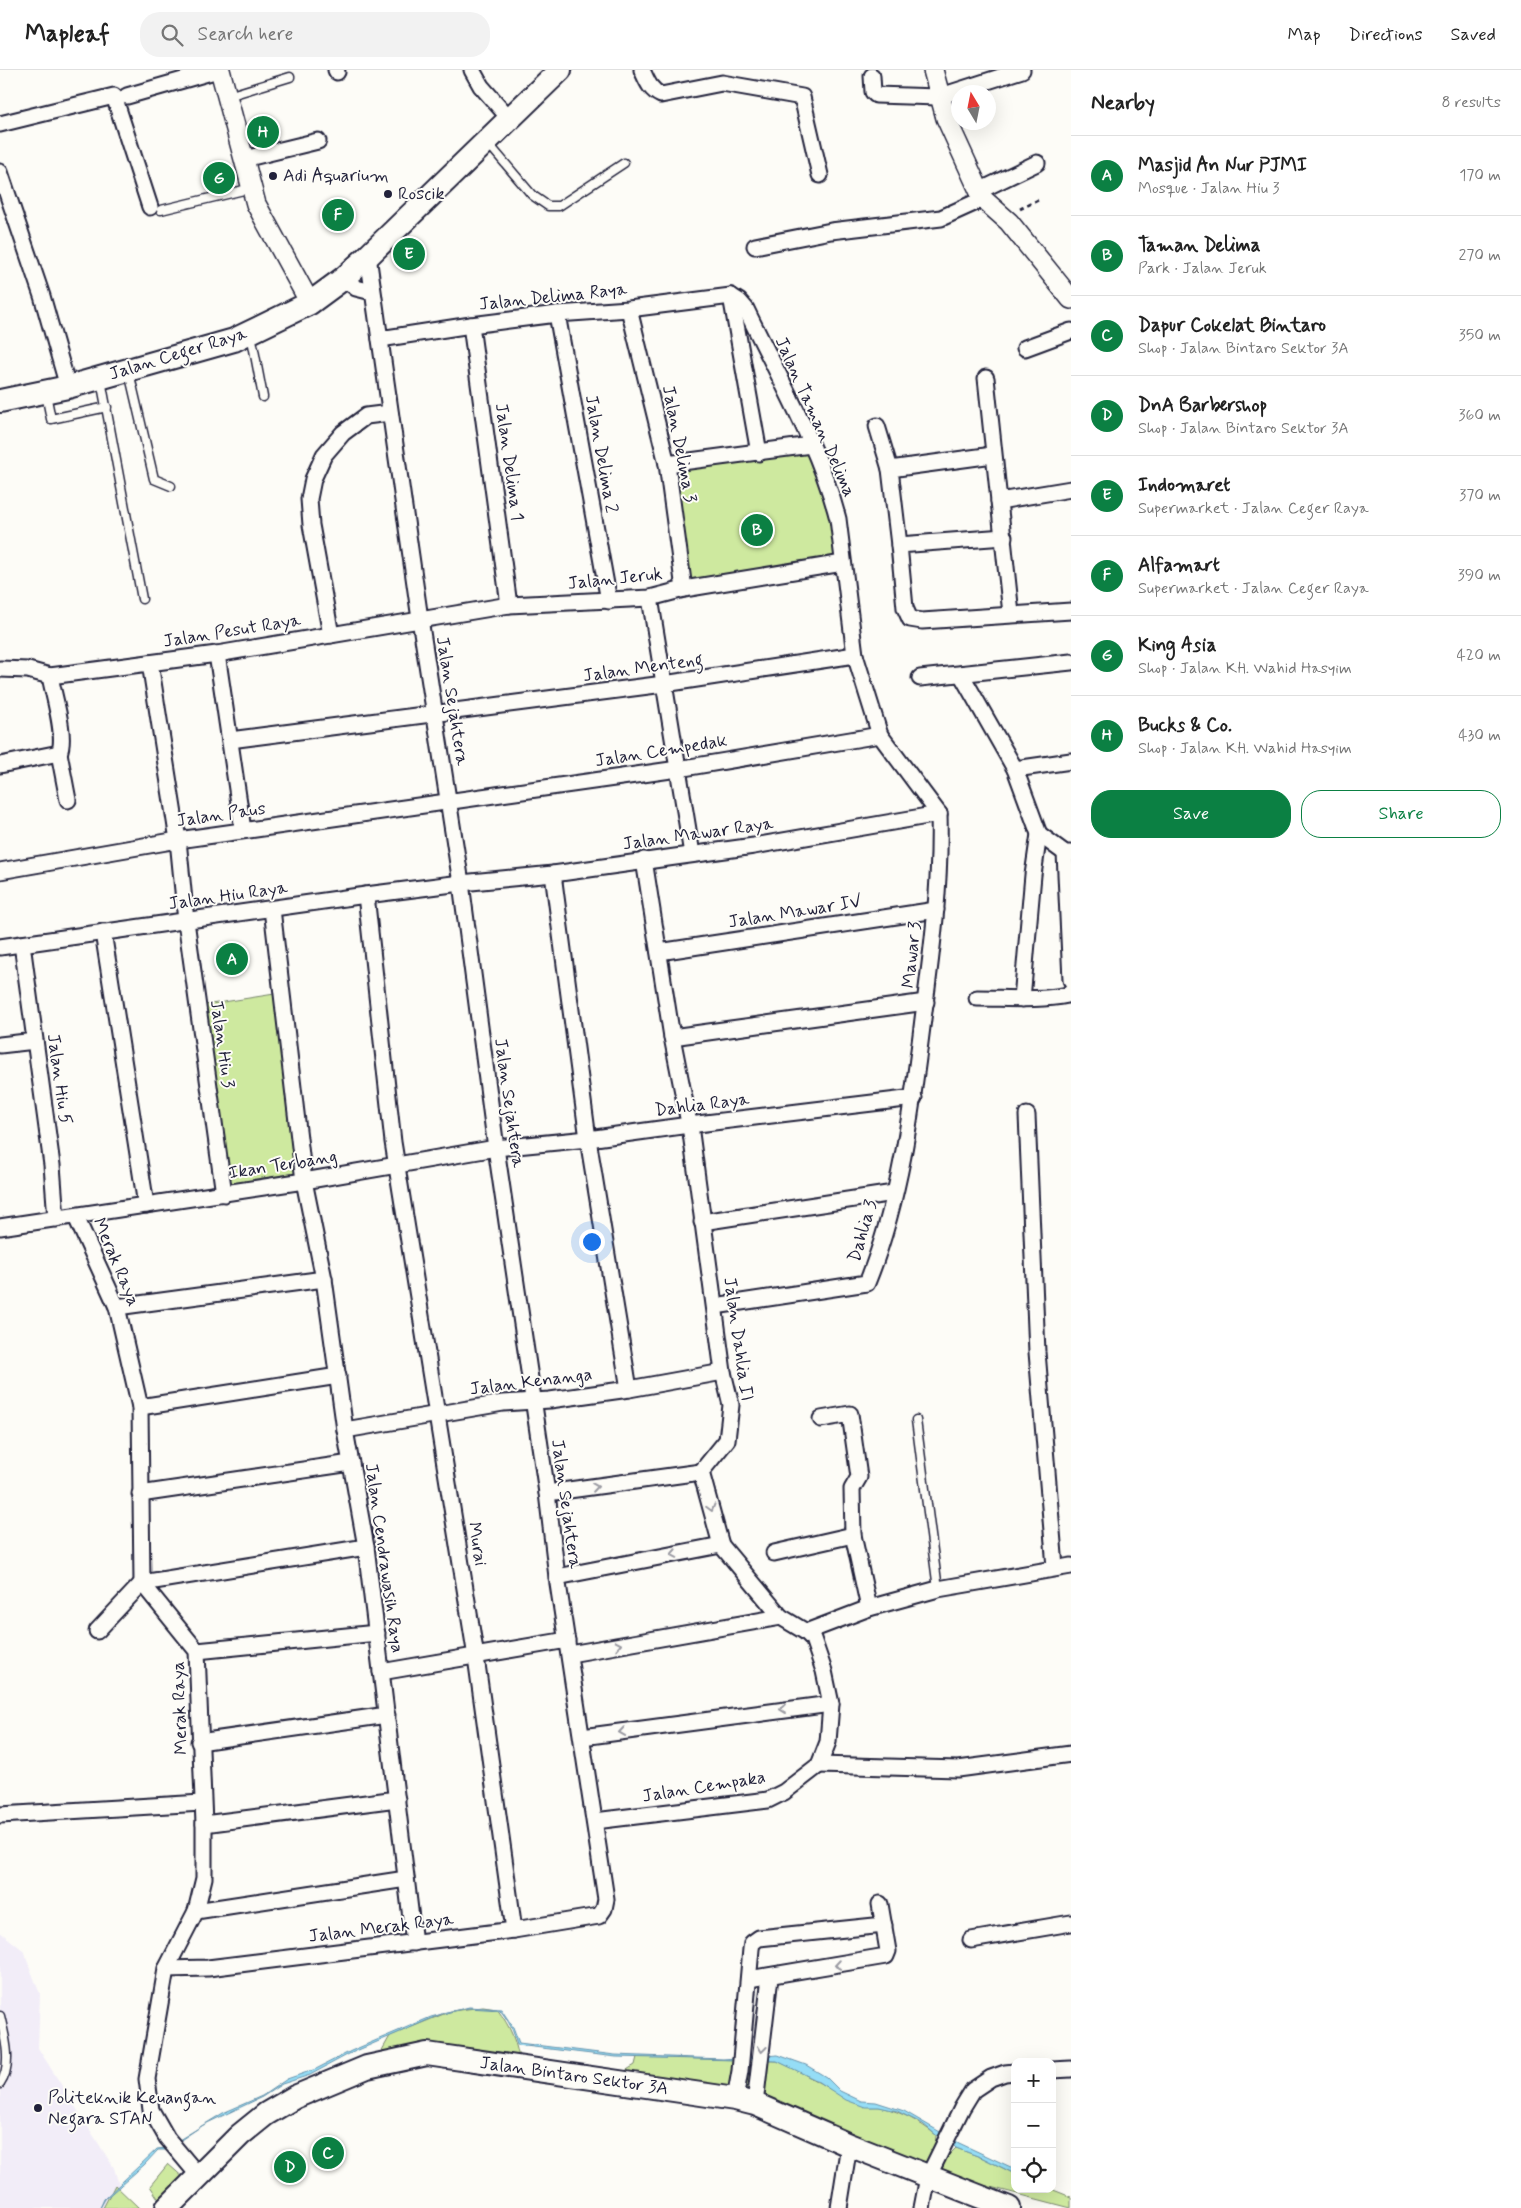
<!DOCTYPE html>
<meta charset="utf-8">
<style>
body{margin:0;font-family:Mynerve,sans-serif;background:#f2f2f2;color:#222}
.controls{position:absolute;right:15px;bottom:15px;display:grid;overflow:hidden;border-radius:10px;box-shadow:0 5px 20px #0002}
.controls button{width:45px;height:45px;display:grid;place-items:center;padding:0;border:0;border-bottom:1px solid #e0e0e0;background:#fff;color:#222;font:25px sans-serif}
.compass{position:absolute;left:951px;top:15px;width:45px;height:45px;border-radius:50%;background:#fff;box-shadow:0 5px 20px #0002;rotate:350deg}
.you{position:absolute;left:591px;top:1171px;width:18px;height:18px;margin:-12px;border:4px solid #fff;border-radius:50%;background:#1a73e8;box-shadow:0 0 0 8px #1a73e833}
.badge{display:grid;place-items:center;width:32px;height:32px;border-radius:50%;background:#0b8043;color:#fff;font-size:16px;font-weight:700}
.pin{position:absolute;translate:-50% -50%;border:2px solid #fff;box-shadow:0 1px 5px #0006}
.list{margin:0;padding:0;list-style:none}
h2{display:flex;justify-content:space-between;align-items:center;height:65px;margin:0;padding:0 20px;font-size:21px}
h2 small{font-size:16px;font-weight:400;color:#767676}
.list li{display:grid;grid-template-columns:32px 1fr auto;gap:15px;align-items:center;box-sizing:border-box;height:80px;padding:0 20px;border-top:1px solid #e0e0e0}
.list b{display:block;font-size:19px;white-space:nowrap}
.list p{margin:0;font-size:16px;white-space:nowrap;color:#767676}
.list em{font-size:16px;font-style:normal;color:#767676}
.actions{display:flex;gap:10px;padding:15px 20px}
.actions a{flex:1;padding:11px 0;border:1px solid #0b8043;border-radius:20px;text-align:center;font-size:18px;color:#0b8043}
.actions .main{background:#0b8043;color:#fff}
.icon{flex:none;width:28px;height:28px;fill:none;stroke:currentColor;stroke-width:2;stroke-linecap:round;stroke-linejoin:round}
.map{position:relative;flex:none;width:1071px;height:2138px;overflow:hidden}
header{display:flex;align-items:center;gap:30px;box-sizing:border-box;height:70px;padding:0 25px;background:#fff;border-bottom:1px solid #e0e0e0}
header strong{font-size:24px}
nav{display:flex;gap:28px;margin-inline-start:auto;font-size:18px}
.search{width:350px;height:45px;background:#f2f2f2;display:flex;align-items:center;gap:12px;box-sizing:border-box;padding:0 18px;border-radius:20px;color:#767676;font-size:19px}
main{display:flex}
aside{flex:1;background:#fff}
.map>svg:first-child{display:block}
.built{fill:#f2edf8}
.green{fill:#cee99f;stroke:#78866d}
.water{fill:#95ddf6;stroke:#6792ab}
.lines{fill:none;stroke-linecap:round;stroke-linejoin:round}
.service-casing{stroke:#22223b;stroke-width:11}
.minor-casing{stroke:#22223b;stroke-width:19}
.tertiary-casing{stroke:#22223b;stroke-width:22}
.secondary-casing{stroke:#22223b;stroke-width:26}
.path{stroke:#22223b;stroke-width:3;stroke-dasharray:4 4;stroke-linecap:butt}
.service{stroke:#fdfcf7;stroke-width:8}
.minor{stroke:#fdfcf7;stroke-width:15}
.tertiary{stroke:#fdfcf7;stroke-width:19}
.secondary{stroke:#fdfcf7;stroke-width:22}
.oneway{stroke:#9a9aa2}
.poi-dot{fill:#22223b;stroke:#fdfcf7;stroke-width:2}
.labels{text-anchor:middle;dominant-baseline:central;stroke-width:4;stroke-linejoin:round;paint-order:stroke}
.poi-label{font-size:18px;fill:#22223b;stroke:#fdfcf7;text-anchor:start}
.street-label{font-size:18px;fill:#22223b;stroke:#fdfcf7}
</style>
<header>
<strong>Mapleaf</strong>
<div class="search"><svg class="icon" aria-label="search" viewBox="0 0 24 24"><circle cx="10" cy="10" r="6"/><path d="M15 15l6 6"/></svg>Search here</div>
<nav><a>Map</a><a>Directions</a><a>Saved</a></nav>
</header>
<main>
<div class="map">
<svg width="1071" height="2138" viewBox="0 0 1071 2138">
<rect width="100%" height="100%" fill="#fdfcf7"/>
<filter id="ink" filterUnits="userSpaceOnUse"><feTurbulence type="fractalNoise" baseFrequency=".02" numOctaves="2"/><feDisplacementMap in="SourceGraphic" scale="10" xChannelSelector="R" yChannelSelector="G"/><feConvolveMatrix kernelMatrix="1 2 1 2 8 2 1 2 1" color-interpolation-filters="sRGB"/></filter>
<g filter="url(#ink)">
<polygon class="built" points="0,1862 23,1880 40,1924 38,1978 114,2098 123,2129 115,2138 0,2138"/>
<g class="green">
<polygon points="811,375 843,493 684,519 667,394"/>
<polygon points="281,923 304,1111 224,1124 198,936"/>
<path d="M483,1937L497,1939C511,1957 517,1973 520,1995L376,1991L390,1966L451,1941Z"/>
<path d="M637,1987L777,1991C807,2003 832,2023 863,2035C868,2038 875,2036 881,2037C902,2042 920,2052 936,2065L933,2101L956,2078L983,2088L1015,2104V2119H1051L1071,2127V2138L933,2102L746,2030L610,2010L635,1995Z"/>
<polygon points="168,2094 185,2109 163,2136 150,2116"/>
<polygon points="115,2115 139,2138 103,2138"/>
</g>
<path class="water" d="M469,1937L501,1939L513,1957L519,1973L615,1985L723,1989L778,1985L806,1995L826,2007L840,2021L861,2031L876,2032L904,2041L959,2073L1015,2099V2104L983,2088L956,2078L950,2072L936,2065L923,2054L897,2041L879,2037H865L846,2030L814,2009L777,1991L616,1987L517,1975C514,1961 509,1951 500,1940L469,1938L446,1942L428,1950L349,1984L310,2005L282,2014L262,2027L203,2055L166,2080H158L144,2095L105,2129L100,2138L104,2129L157,2079L166,2078L223,2043L262,2026L287,2009L316,1999L351,1981L431,1947Z"/>
<g class="lines">
<defs>
<g id="service">
<polyline points="228,26 290,7"/>
<polyline points="487,72 532,125 548,136 559,136 624,93"/>
<polyline points="161,140 252,118"/>
<polyline points="251,264 263,327"/>
<polyline points="129,302 154,409 171,416"/>
<polyline points="101,310 142,529"/>
<polyline points="46,324 51,349 107,337"/>
<polyline points="916,1350 938,1519"/>
<path d="M0,1946C5,1967 13,1995 0,2014"/>
</g>
<g id="minor">
<polyline points="336,0 337,2"/>
<polyline points="472,0 481,16 510,49"/>
<path d="M642,0C647,11 650,20 661,25L722,13L802,27L820,105"/>
<polyline points="872,6 873,22 876,25 938,27 1022,0"/>
<polyline points="127,26 218,0"/>
<polyline points="0,54 114,26 150,137"/>
<polyline points="244,89 318,71"/>
<polyline points="0,102 42,226 68,317"/>
<polyline points="979,121 1037,93"/>
<polyline points="755,176 831,161 941,148 983,129"/>
<polyline points="344,208 356,218 372,222"/>
<path d="M731,226L739,231L746,239C778,306 819,376 838,449L855,585L880,665L939,744"/>
<polyline points="731,226 759,383"/>
<polyline points="629,239 667,394 684,519"/>
<polyline points="557,244 609,531"/>
<polyline points="471,255 509,535"/>
<polyline points="380,269 471,255 557,244 629,239 731,226"/>
<polyline points="1025,278 1071,261"/>
<polyline points="986,308 1011,544"/>
<polyline points="877,356 890,399"/>
<polyline points="667,394 811,375"/>
<polyline points="999,431 1071,419"/>
<polyline points="1004,467 899,475 905,538 910,549 922,551 1071,541"/>
<polyline points="899,475 890,399 993,385"/>
<polyline points="650,528 692,784"/>
<polyline points="331,565 311,455 309,429 313,409 324,385 343,363 366,346 390,343"/>
<polyline points="217,584 243,760"/>
<polyline points="150,593 178,770 186,851 224,1124"/>
<polyline points="0,599 28,600 50,606 217,584 509,535 650,528 684,519 843,493"/>
<polyline points="961,604 1015,699 1039,764 1033,805 1022,929"/>
<polyline points="920,608 1071,592"/>
<polyline points="230,670 664,614 855,585"/>
<polyline points="59,683 68,730"/>
<path d="M0,695L59,683C67,667 53,624 50,606"/>
<polyline points="1015,699 1071,691"/>
<polyline points="1039,764 1065,783 1071,783"/>
<polyline points="1065,783 1071,910"/>
<polyline points="644,790 672,967 691,1063 723,1302 731,1335 727,1370 701,1402"/>
<polyline points="0,801 178,770 678,699 880,665"/>
<polyline points="553,804 588,1069 629,1319"/>
<polyline points="366,825 393,1072 476,1587 514,1860"/>
<polyline points="272,839 304,1111 324,1209 345,1360 366,1477 414,1873"/>
<polyline points="103,862 146,1135"/>
<polyline points="22,874 52,1095 56,1149"/>
<polyline points="0,877 366,825 461,813 553,804 754,776 939,744"/>
<polyline points="659,882 936,840"/>
<path d="M977,928C1007,928 1039,931 1068,925L1071,921"/>
<polyline points="672,967 926,932"/>
<polyline points="0,975 35,971"/>
<polyline points="1027,1045 1037,1282 1055,1497"/>
<polyline points="76,1147 117,1237 140,1337 142,1513 197,1581 204,1754 204,1808 196,1841 166,1899 147,2009 151,2040 167,2068 198,2105"/>
<polyline points="702,1152 894,1123"/>
<polyline points="0,1157 304,1111 496,1078 588,1069 689,1055 914,1028"/>
<path d="M715,1236L867,1213C901,1129 912,1037 923,949C932,881 941,813 939,744"/>
<polyline points="117,1237 324,1209"/>
<polyline points="140,1337 338,1306"/>
<polyline points="821,1349 850,1344 859,1407 852,1419 853,1465 869,1538"/>
<polyline points="345,1360 503,1333 550,1330 629,1319 723,1302"/>
<polyline points="547,1423 701,1402"/>
<polyline points="140,1424 351,1393"/>
<polyline points="774,1483 853,1465"/>
<polyline points="557,1507 721,1475"/>
<polyline points="97,1561 142,1513 366,1477"/>
<polyline points="806,1562 869,1538 938,1519 1071,1496"/>
<polyline points="197,1581 377,1563"/>
<polyline points="570,1584 781,1547"/>
<polyline points="381,1602 567,1570"/>
<polyline points="582,1667 831,1634"/>
<polyline points="199,1672 387,1645"/>
<polyline points="819,1695 958,1699 1071,1684"/>
<polyline points="0,1745 202,1733"/>
<polyline points="595,1751 768,1730 784,1722 819,1695 828,1672 831,1634 824,1601 813,1569 806,1562 781,1547 721,1475 701,1402"/>
<polyline points="204,1754 397,1729"/>
<polyline points="196,1841 406,1809"/>
<polyline points="971,1870 1071,1853"/>
<polyline points="166,1899 208,1898 514,1860 599,1846 604,1839 606,1829 557,1507 547,1423 496,1078 461,813 420,549 368,186"/>
<polyline points="749,1909 886,1886 888,1881 880,1834"/>
<polyline points="1052,2000 1071,1999"/>
<polyline points="735,2029 740,2001 751,1879 752,1873 759,1868 884,1855"/>
<polyline points="755,2034 770,1907"/>
<polyline points="839,2138 849,2075"/>
<polyline points="922,2138 928,2107 962,2038 973,2020 991,2008 1005,2003 1015,2002"/>
</g>
<g id="tertiary">
<polyline points="220,0 256,134 310,233"/>
<polyline points="933,0 946,48 983,129 1009,152 1071,229"/>
</g>
<g id="secondary">
<polyline points="0,331 68,317 234,270 310,233 344,208 368,186 560,0"/>
<polyline points="167,2138 240,2065 266,2044 295,2027 367,1997 427,1984 735,2029 755,2034 849,2075 1009,2138"/>
</g>
</defs>
<use href="#service" class="service-casing"/>
<use href="#minor" class="minor-casing"/>
<use href="#tertiary" class="tertiary-casing"/>
<use href="#secondary" class="secondary-casing"/>
<polyline class="path" points="1020,139 1038,130"/>
<use href="#service" class="service"/>
<use href="#minor" class="minor"/>
<use href="#tertiary" class="tertiary"/>
<use href="#secondary" class="secondary"/>
</g>
<defs><path id="oneway-chevron" d="M-2-3.5L2.5 0L-2 3.5" fill="none" stroke-width="1.6" stroke-linecap="round" stroke-linejoin="round" transform="scale(1.25)"/></defs>
<g class="oneway">
<use href="#oneway-chevron" transform="translate(595 1417) rotate(-8)"/>
<use href="#oneway-chevron" transform="translate(711 1438) rotate(74)"/>
<use href="#oneway-chevron" transform="translate(674 1484) rotate(169)"/>
<use href="#oneway-chevron" transform="translate(618 1575) rotate(-10)"/>
<use href="#oneway-chevron" transform="translate(783 1639) rotate(173)"/>
<use href="#oneway-chevron" transform="translate(622 1662) rotate(172)"/>
<use href="#oneway-chevron" transform="translate(838 1895) rotate(171)"/>
<use href="#oneway-chevron" transform="translate(762 1979) rotate(97)"/>
</g>
</g>
<g class="poi-dot">
<circle cx="273" cy="106" r="5"/>
<circle cx="388" cy="124" r="5"/>
<circle cx="38" cy="2038" r="5"/>
</g>
<g class="labels">
<g class="poi-label">
<text x="283" y="106">Adi Aquarium</text>
<text x="398" y="124">Roscik</text>
<text x="48" y="2028">Politeknik Keuangan<tspan x="48" dy="21">Negara STAN</tspan></text>
</g>
<g class="street-label">
<text transform="translate(553 227) rotate(-6)">Jalan Delima Raya</text>
<text transform="translate(178 284) rotate(-17)">Jalan Ceger Raya</text>
<text transform="translate(815 347) rotate(66)">Jalan Taman Delima</text>
<text transform="translate(679 374) rotate(79)">Jalan Delima 3</text>
<text transform="translate(601 384) rotate(80)">Jalan Delima 2</text>
<text transform="translate(509 392) rotate(82)">Jalan Delima 1</text>
<text transform="translate(615 509) rotate(-6)">Jalan Jeruk</text>
<text transform="translate(232 561) rotate(-9)">Jalan Pesut Raya</text>
<text transform="translate(643 598) rotate(-8)">Jalan Menteng</text>
<text transform="translate(452 631) rotate(81)">Jalan Sejahtera</text>
<text transform="translate(661 681) rotate(-9)">Jalan Cempedak</text>
<text transform="translate(221 745) rotate(-8)">Jalan Paus</text>
<text transform="translate(698 764) rotate(-8)">Jalan Mawar Raya</text>
<text transform="translate(228 826) rotate(-8)">Jalan Hiu Raya</text>
<text transform="translate(795 842) rotate(-9)">Jalan Mawar IV</text>
<text transform="translate(912 885) rotate(-84)">Mawar 3</text>
<text transform="translate(222 974) rotate(82)">Jalan Hiu 3</text>
<text transform="translate(59 1009) rotate(82)">Jalan Hiu 5</text>
<text transform="translate(509 1033) rotate(82)">Jalan Sejahtera</text>
<text transform="translate(702 1035) rotate(-7)">Dahlia Raya</text>
<text transform="translate(283 1095) rotate(-9)">Ikan Terbang</text>
<text transform="translate(863 1161) rotate(-74)">Dahlia 3</text>
<text transform="translate(116 1192) rotate(67)">Merak Raya</text>
<text transform="translate(738 1269) rotate(82)">Jalan Dahlia II</text>
<text transform="translate(531 1312) rotate(-7)">Jalan Kenanga</text>
<text transform="translate(566 1434) rotate(82)">Jalan Sejahtera</text>
<text transform="translate(477 1474) rotate(81)">Murai</text>
<text transform="translate(384 1488) rotate(82)">Jalan Cendrawasih Raya</text>
<text transform="translate(180 1638) rotate(-92)">Merak Raya</text>
<text transform="translate(704 1717) rotate(-9)">Jalan Cempaka</text>
<text transform="translate(381 1858) rotate(-7)">Jalan Merak Raya</text>
<text transform="translate(574 2006) rotate(8)">Jalan Bintaro Sektor 3A</text>
</g>
</g>
</svg>
<div class="controls">
<button>+</button>
<button>−</button>
<button><svg class="icon" aria-label="locate" viewBox="0 0 24 24"><circle cx="12" cy="12" r="6"/><path d="M12 2v4M12 18v4M2 12h4M18 12h4"/></svg></button>
</div>
<svg class="compass" viewBox="-18 -18 36 36"><path d="M0-13l5 13h-10z" fill="#e53935"/><path d="M0 13l5-13h-10z" fill="#767676"/></svg>
<div class="you"></div>
<div class="pin badge" style="left:232px;top:889px">A</div>
<div class="pin badge" style="left:757px;top:460px">B</div>
<div class="pin badge" style="left:328px;top:2083px">C</div>
<div class="pin badge" style="left:290px;top:2097px">D</div>
<div class="pin badge" style="left:409px;top:184px">E</div>
<div class="pin badge" style="left:338px;top:145px">F</div>
<div class="pin badge" style="left:219px;top:108px">G</div>
<div class="pin badge" style="left:263px;top:62px">H</div>
</div>
<aside>
<h2>Nearby<small>8 results</small></h2>
<ul class="list">
<li><span class="badge">A</span><div><b>Masjid An Nur PJMI</b><p>Mosque · Jalan Hiu 3</p></div><em>170 m</em></li>
<li><span class="badge">B</span><div><b>Taman Delima</b><p>Park · Jalan Jeruk</p></div><em>270 m</em></li>
<li><span class="badge">C</span><div><b>Dapur Cokelat Bintaro</b><p>Shop · Jalan Bintaro Sektor 3A</p></div><em>350 m</em></li>
<li><span class="badge">D</span><div><b>DnA Barbershop</b><p>Shop · Jalan Bintaro Sektor 3A</p></div><em>360 m</em></li>
<li><span class="badge">E</span><div><b>Indomaret</b><p>Supermarket · Jalan Ceger Raya</p></div><em>370 m</em></li>
<li><span class="badge">F</span><div><b>Alfamart</b><p>Supermarket · Jalan Ceger Raya</p></div><em>390 m</em></li>
<li><span class="badge">G</span><div><b>King Asia</b><p>Shop · Jalan KH. Wahid Hasyim</p></div><em>420 m</em></li>
<li><span class="badge">H</span><div><b>Bucks &amp; Co.</b><p>Shop · Jalan KH. Wahid Hasyim</p></div><em>430 m</em></li>
</ul>
<div class="actions"><a class="main">Save</a><a>Share</a></div>
</aside>
</main>
